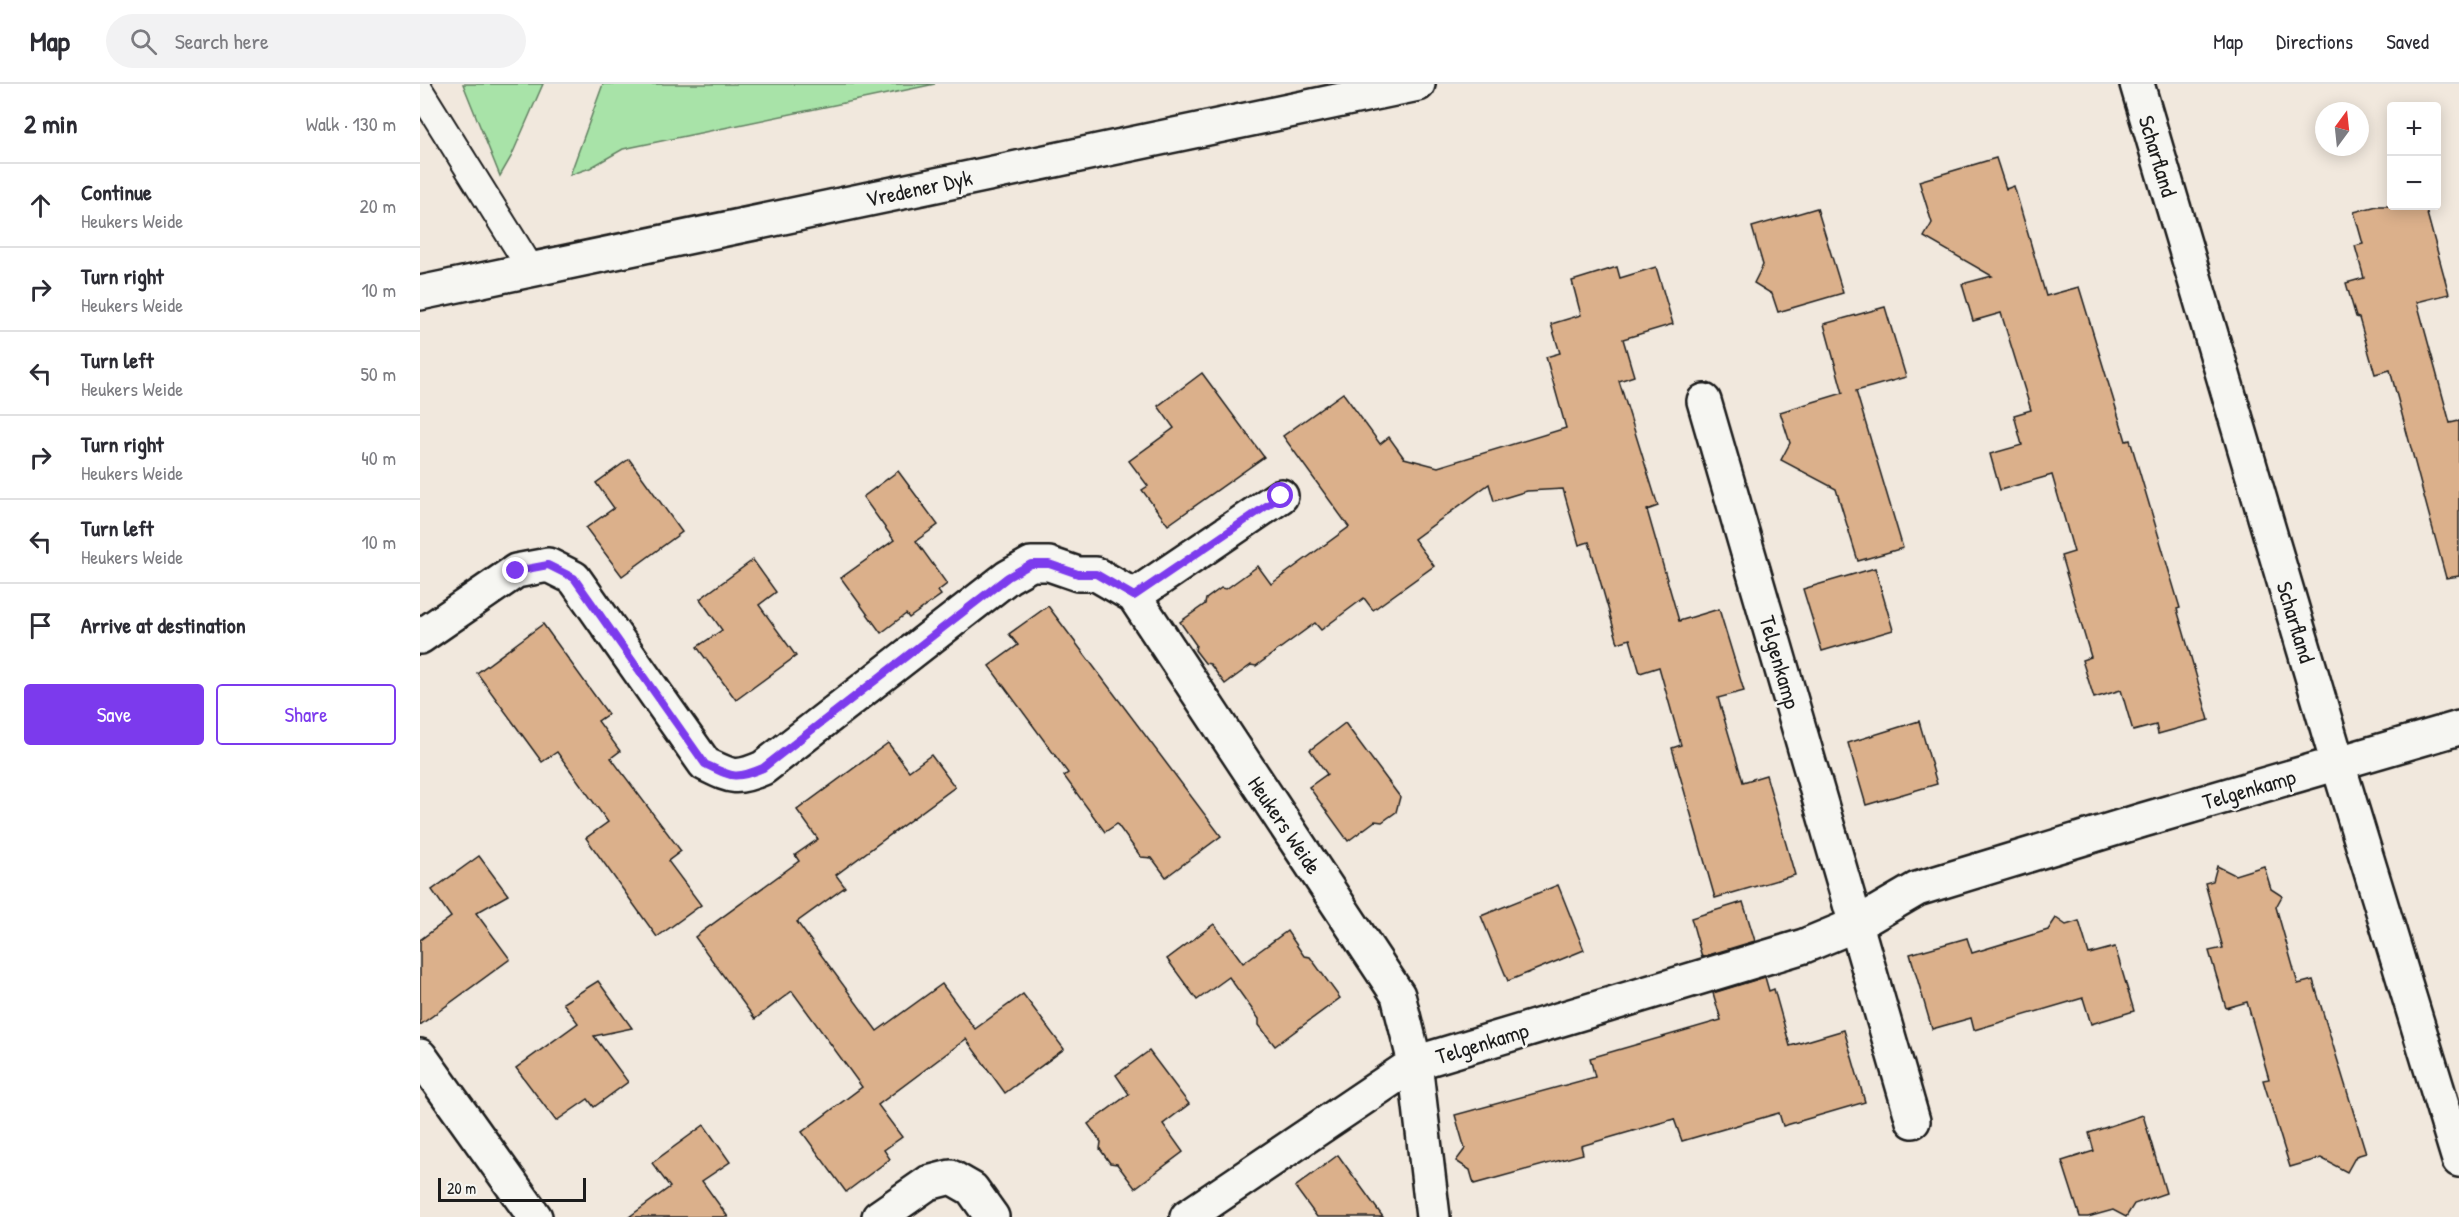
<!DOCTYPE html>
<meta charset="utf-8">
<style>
body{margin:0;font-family:"Patrick Hand",sans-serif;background:#f2f2f3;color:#2b2b33}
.controls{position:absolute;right:18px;top:18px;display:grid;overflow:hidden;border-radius:6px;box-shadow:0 3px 15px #0003}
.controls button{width:54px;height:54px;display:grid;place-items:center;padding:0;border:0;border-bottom:2px solid #e1e1e2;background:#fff;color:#2b2b33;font:30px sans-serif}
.compass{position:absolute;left:1895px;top:18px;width:54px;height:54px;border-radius:50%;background:#fff;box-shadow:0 3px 15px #0003;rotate:15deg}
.scale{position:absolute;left:18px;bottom:15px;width:148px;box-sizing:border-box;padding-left:6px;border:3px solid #1c1c1c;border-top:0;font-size:16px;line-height:21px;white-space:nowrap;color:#1c1c1c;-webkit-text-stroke:4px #f6f6f2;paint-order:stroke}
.stop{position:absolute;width:18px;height:18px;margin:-14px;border:4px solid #7c3aed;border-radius:50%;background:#fff}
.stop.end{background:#7c3aed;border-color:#fff;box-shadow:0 2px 6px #0008}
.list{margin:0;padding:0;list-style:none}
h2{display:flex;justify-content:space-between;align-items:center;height:78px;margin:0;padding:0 24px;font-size:26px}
h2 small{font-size:20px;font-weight:400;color:#7c7c81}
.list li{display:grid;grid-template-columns:39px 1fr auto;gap:18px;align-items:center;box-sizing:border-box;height:84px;padding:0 24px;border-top:2px solid #e1e1e2}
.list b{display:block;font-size:22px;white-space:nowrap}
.list p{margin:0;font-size:20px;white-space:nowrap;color:#7c7c81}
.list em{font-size:20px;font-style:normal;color:#7c7c81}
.actions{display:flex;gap:12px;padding:18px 24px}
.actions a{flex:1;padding:14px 0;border:2px solid #7c3aed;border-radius:6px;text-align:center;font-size:21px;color:#7c3aed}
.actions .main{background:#7c3aed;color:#fff}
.icon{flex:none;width:33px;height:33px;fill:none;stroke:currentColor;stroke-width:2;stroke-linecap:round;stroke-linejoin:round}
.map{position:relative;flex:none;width:2039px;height:1133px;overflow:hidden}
header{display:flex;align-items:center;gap:36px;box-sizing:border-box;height:84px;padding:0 30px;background:#fff;border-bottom:2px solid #e1e1e2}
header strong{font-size:28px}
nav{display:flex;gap:33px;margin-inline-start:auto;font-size:21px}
.search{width:420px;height:54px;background:#f2f2f3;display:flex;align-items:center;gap:15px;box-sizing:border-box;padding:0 21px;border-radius:33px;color:#7c7c81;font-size:22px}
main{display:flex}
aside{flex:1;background:#fff}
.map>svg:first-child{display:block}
.green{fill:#a8e3a8;stroke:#628062;stroke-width:1.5}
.building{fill:#dbb08b;stroke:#1c1c1c;stroke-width:1.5}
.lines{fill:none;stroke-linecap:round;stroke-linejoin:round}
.service-casing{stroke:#1c1c1c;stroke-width:30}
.minor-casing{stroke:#1c1c1c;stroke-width:38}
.secondary-casing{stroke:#1c1c1c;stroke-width:38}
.service{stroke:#f6f6f2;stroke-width:26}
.minor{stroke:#f6f6f2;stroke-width:33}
.secondary{stroke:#f6f6f2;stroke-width:33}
.route{stroke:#7c3aed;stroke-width:8}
.labels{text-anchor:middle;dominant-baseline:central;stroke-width:5;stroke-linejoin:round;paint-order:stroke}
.street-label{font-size:22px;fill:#1c1c1c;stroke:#f6f6f2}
</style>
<header>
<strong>Map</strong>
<div class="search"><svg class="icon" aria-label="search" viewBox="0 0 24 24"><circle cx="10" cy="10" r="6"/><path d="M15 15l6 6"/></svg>Search here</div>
<nav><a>Map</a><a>Directions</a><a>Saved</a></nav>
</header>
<main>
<aside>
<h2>2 min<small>Walk · 130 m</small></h2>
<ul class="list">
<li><svg class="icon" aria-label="ahead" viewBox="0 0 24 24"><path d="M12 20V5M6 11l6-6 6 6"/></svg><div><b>Continue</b><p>Heukers Weide</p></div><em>20 m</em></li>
<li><svg class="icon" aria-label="right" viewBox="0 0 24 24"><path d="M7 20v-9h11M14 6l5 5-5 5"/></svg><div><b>Turn right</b><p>Heukers Weide</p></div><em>10 m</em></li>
<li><svg class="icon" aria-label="left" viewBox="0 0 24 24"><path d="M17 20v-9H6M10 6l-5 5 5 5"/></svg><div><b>Turn left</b><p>Heukers Weide</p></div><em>50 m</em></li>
<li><svg class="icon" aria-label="right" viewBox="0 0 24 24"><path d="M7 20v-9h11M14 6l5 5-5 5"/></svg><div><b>Turn right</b><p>Heukers Weide</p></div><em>40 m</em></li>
<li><svg class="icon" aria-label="left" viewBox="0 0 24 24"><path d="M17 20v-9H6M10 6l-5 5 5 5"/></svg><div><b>Turn left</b><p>Heukers Weide</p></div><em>10 m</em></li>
<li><svg class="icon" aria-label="arrive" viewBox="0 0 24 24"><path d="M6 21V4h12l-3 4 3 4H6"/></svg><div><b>Arrive at destination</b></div></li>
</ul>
<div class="actions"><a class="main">Save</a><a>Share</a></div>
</aside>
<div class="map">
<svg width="2039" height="1133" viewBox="0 0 2039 1133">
<rect width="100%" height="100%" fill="#f1e8dd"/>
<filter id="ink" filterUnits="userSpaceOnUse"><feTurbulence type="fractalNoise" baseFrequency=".0167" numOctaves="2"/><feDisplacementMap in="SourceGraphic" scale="12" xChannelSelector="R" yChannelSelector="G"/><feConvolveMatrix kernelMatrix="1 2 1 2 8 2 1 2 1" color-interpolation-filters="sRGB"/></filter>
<g filter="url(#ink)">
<g class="green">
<polygon points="43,0 123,0 91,73 80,92"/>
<polygon points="183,0 515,0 203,65 170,84 150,91"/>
</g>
<g class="building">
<polygon points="1576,74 1586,105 1594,102 1626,212 1659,203 1706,357 1710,356 1760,524 1757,525 1789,636 1738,650 1736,641 1713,647 1701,606 1674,614 1662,576 1671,573 1641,472 1654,468 1632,391 1580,406 1570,370 1602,361 1594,331 1611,326 1581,229 1553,237 1542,200 1572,192 1504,153 1512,139 1499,97"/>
<polygon points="1957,122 2005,122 2029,210 1997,218 2030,339 2039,337 2039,492 2026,494 1970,286 1955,290 1939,234 1936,233 1926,199 1944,194 1935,162 1943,160 1934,128"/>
<polygon points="1397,124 1423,209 1358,228 1352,210 1334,199 1343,181 1332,143"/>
<polygon points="1197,183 1200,194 1236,183 1253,240 1203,255 1214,292 1199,297 1238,422 1227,426 1259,537 1299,525 1324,607 1298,614 1323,698 1346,691 1375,791 1295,814 1252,664 1261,661 1239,583 1220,589 1210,555 1198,559 1169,458 1159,461 1143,405 1107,407 1074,417 1069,400 994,455 1014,482 953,526 944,514 901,546 895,539 836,582 831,581 805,600 790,580 785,579 775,566 776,561 760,538 785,520 786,515 801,504 806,505 838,482 851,500 929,443 863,352 923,309 960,360 969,353 984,374 1018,383 1146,344 1126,273 1140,269 1131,240 1161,231 1152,197"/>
<polygon points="1465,223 1486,293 1436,307 1483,464 1438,477 1416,405 1361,376 1370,359 1360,328 1423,309 1404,240"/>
<polygon points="782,289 844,373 748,441 722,406 728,402 709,377 754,344 738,322"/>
<polygon points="209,375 262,448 202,492 166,444 194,424 176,399"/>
<polygon points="478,387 518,441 496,457 527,500 518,507 521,511 489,534 486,530 461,549 421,494 474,456 443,413"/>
<polygon points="333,476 356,508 339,521 376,572 316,616 277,563 302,546 280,515"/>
<polygon points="1455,484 1473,546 1402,567 1383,505"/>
<polygon points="628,522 801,752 746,793 732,774 721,773 697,740 685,748 644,692 648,689 569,582 598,561 589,550"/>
<polygon points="123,540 188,630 178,637 200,667 191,674 261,767 248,777 281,821 237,853 166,754 188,738 137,668 122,678 57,589"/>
<polygon points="1499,637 1517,700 1446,721 1428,659"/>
<polygon points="925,639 980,713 976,728 962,738 955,737 928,757 889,703 907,690 890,666"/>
<polygon points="468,659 489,687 511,671 535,703 416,791 425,803 377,838 457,947 522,900 555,945 603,910 644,965 585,1009 546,955 458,1021 482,1053 464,1066 470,1075 426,1108 382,1048 442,1003 372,907 335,935 275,853 379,777 375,771 398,755 377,726"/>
<polygon points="59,772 88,811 56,829 90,875 0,941 0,856 31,833 12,806"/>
<polygon points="1797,782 1815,791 1844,782 1851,805 1862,812 1856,823 1878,900 1893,896 1946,1069 1936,1072 1927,1088 1901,1074 1870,1083 1843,996 1849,995 1827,918 1806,924 1789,867 1803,864 1785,799 1793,797"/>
<polygon points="1138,801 1164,866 1088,897 1061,832"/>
<polygon points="1323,818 1335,857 1282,873 1271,834"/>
<polygon points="1636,834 1646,841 1659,837 1669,870 1695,863 1714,927 1671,940 1663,914 1554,946 1551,934 1512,945 1490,870 1547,854 1552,869 1628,846"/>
<polygon points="794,840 823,879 867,847 884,872 890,873 920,914 855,962 839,941 839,935 809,893 777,916 747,875"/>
<polygon points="1345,893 1349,907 1354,905 1370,962 1424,946 1445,1018 1363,1042 1359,1029 1262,1057 1254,1035 1161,1062 1163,1070 1054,1100 1050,1086 1036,1077 1045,1065 1035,1031 1175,993 1170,974 1301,936 1293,909"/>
<polygon points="178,897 212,944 174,952 208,998 174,1023 168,1015 136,1037 96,984 158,939 143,919"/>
<polygon points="729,967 769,1020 743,1040 763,1068 715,1104 697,1080 690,1079 680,1065 681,1058 668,1040 709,1010 696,991"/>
<polygon points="1723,1031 1746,1109 1714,1120 1706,1133 1693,1126 1668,1133 1660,1133 1642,1077 1674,1067 1669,1049"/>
<polygon points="284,1041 310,1078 282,1097 308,1133 209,1133 250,1103 232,1079"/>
<polygon points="918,1071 963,1133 897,1133 875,1103"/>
</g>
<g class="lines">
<defs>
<polyline id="service" points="0,7 111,185"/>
<g id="minor">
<polyline points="1717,0 1918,680 2039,1076"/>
<polyline points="1284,317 1493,1037"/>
<polyline points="714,512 861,412"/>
<path d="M0,553L96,487L128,481L154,494L285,680C312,693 315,696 343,684L588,493L611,480H629L658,490H676L714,512L978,911L995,979L1013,1133"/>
<polyline points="0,972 115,1133"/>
<polyline points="459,1133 508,1099 531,1093 552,1105 572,1133"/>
<polyline points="767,1133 995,979 1384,862 1437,840 1497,805 1723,736 2039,644"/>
</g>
<polyline id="secondary" points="0,209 998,0"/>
</defs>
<use href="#service" class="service-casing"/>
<use href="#minor" class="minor-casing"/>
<use href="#secondary" class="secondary-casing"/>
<use href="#service" class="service"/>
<use href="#minor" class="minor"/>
<use href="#secondary" class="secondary"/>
</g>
</g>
<g class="lines" filter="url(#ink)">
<path class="route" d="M96,487L128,481L154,494L285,680C312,693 315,696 343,684L588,493L611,480H629L658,490H676L714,512L861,412"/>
</g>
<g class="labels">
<g class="street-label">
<text transform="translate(1738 72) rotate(73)">Scharfland</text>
<text transform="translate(499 104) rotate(-12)">Vredener Dyk</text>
<text transform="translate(1876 538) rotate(73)">Scharfland</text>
<text transform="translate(1360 578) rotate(74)">Telgenkamp</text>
<text transform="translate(1829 705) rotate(-16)">Telgenkamp</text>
<text transform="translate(865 741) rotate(56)">Heukers Weide</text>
<text transform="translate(1062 959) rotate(-17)">Telgenkamp</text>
</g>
</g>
</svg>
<div class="controls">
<button>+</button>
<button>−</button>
</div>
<svg class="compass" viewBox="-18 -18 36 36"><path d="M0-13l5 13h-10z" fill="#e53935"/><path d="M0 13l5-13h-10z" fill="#7c7c81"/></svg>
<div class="scale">20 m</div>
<div class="stop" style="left:861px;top:412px"></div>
<div class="stop end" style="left:96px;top:487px"></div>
</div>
</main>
